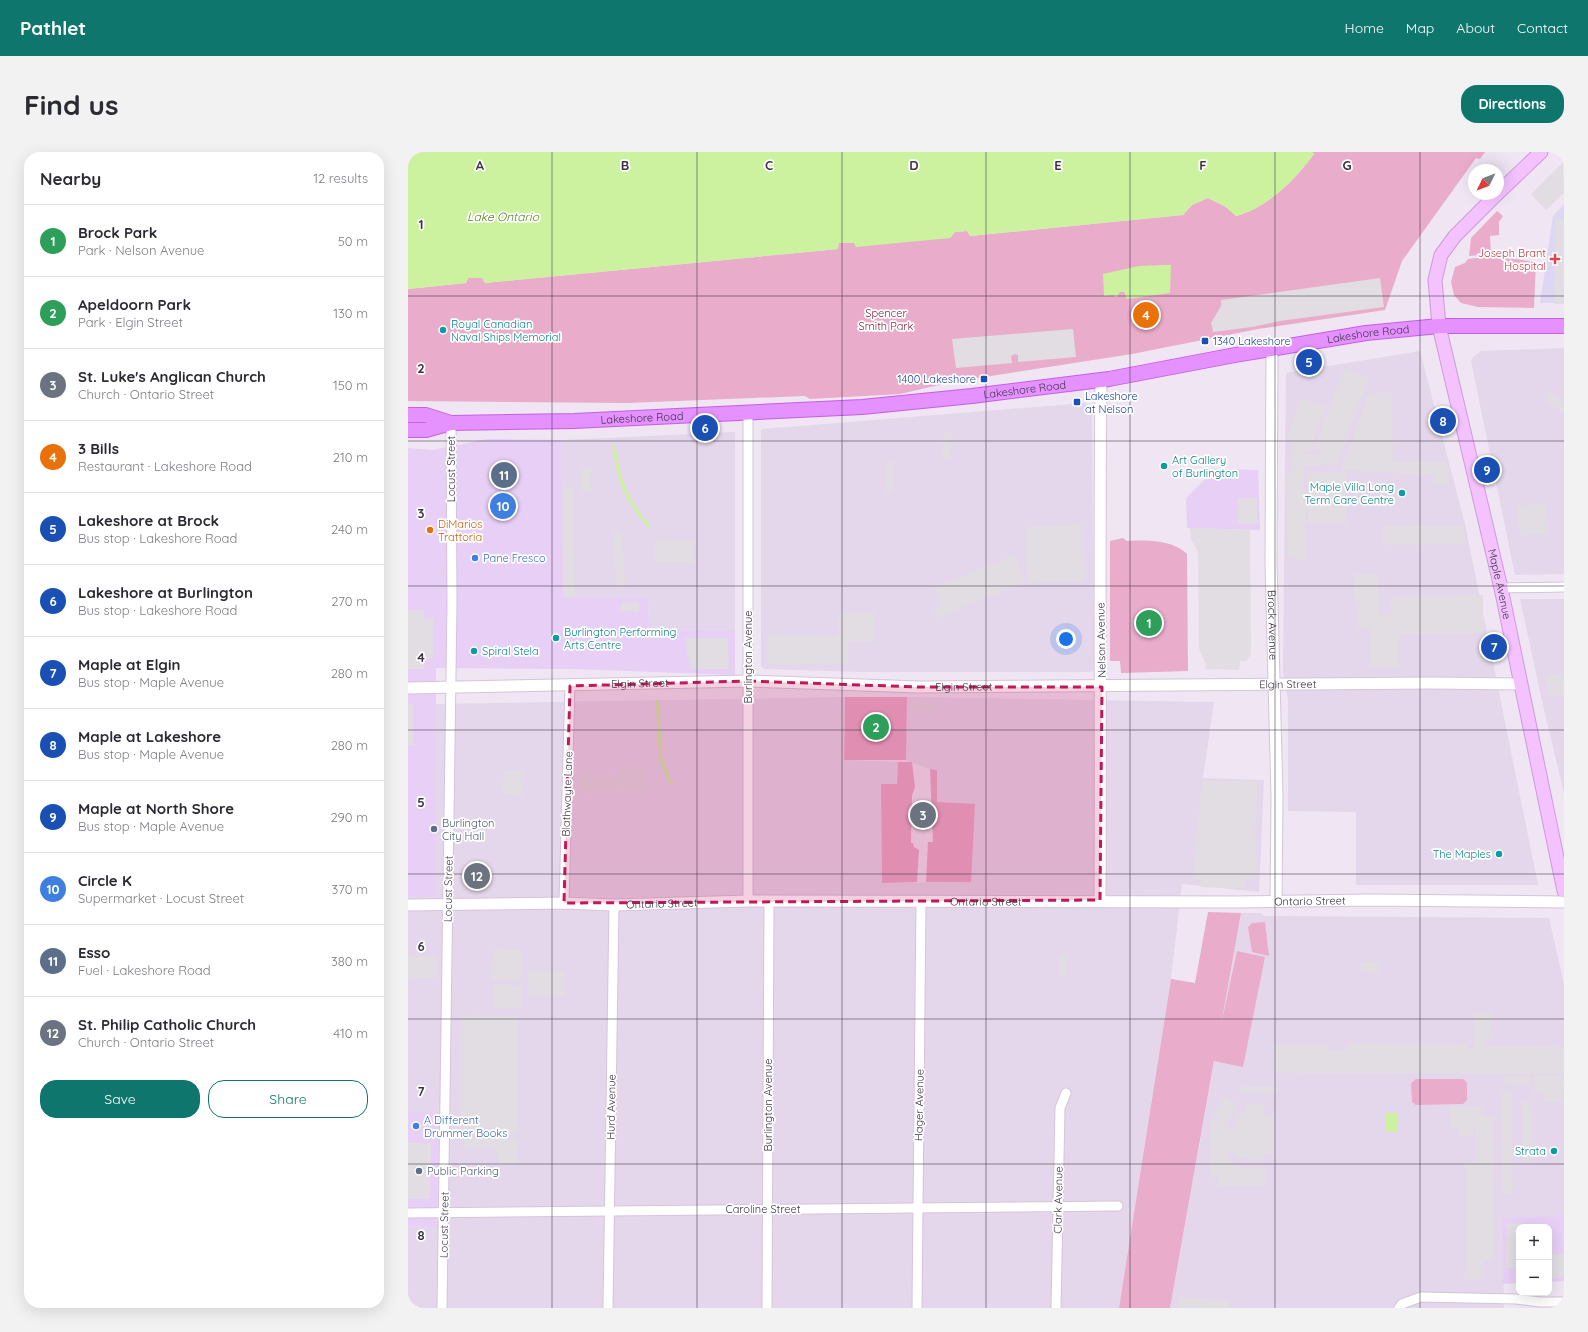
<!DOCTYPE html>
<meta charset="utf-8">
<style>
body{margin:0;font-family:Quicksand,sans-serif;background:#f2f2f3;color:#2b2b33}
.controls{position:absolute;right:12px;bottom:12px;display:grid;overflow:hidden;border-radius:8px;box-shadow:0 4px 16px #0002}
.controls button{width:36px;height:36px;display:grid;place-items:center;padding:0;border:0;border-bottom:1px solid #e1e1e2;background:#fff;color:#2b2b33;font:20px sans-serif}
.compass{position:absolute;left:1060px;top:12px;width:36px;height:36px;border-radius:50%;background:#fff;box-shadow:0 4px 16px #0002;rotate:227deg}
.you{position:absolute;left:658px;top:487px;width:14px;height:14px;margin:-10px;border:3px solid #fff;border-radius:50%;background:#1a73e8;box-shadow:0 0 0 6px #1a73e833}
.badge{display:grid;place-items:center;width:26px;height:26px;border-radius:50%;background:#0f766e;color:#fff;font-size:13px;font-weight:700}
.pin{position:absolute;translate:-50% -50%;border:2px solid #fff;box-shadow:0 1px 4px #0006}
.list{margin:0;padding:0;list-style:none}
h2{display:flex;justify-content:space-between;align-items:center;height:52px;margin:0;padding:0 16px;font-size:17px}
h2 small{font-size:13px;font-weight:400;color:#7c7c81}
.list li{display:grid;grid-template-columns:26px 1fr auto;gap:12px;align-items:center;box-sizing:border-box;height:72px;padding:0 16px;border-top:1px solid #e1e1e2}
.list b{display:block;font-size:15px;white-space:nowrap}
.list p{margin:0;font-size:13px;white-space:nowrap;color:#7c7c81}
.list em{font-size:13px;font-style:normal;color:#7c7c81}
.actions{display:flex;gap:8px;padding:12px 16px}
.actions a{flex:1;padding:9px 0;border:1px solid #0f766e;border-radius:16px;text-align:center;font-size:14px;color:#0f766e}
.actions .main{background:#0f766e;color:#fff}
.map{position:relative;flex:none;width:1156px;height:1156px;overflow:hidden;border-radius:16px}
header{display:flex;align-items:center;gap:24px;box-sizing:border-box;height:56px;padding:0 20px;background:#0f766e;color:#fff}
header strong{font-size:19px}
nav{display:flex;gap:22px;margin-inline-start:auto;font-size:14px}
.intro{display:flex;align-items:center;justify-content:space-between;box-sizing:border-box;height:96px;padding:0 24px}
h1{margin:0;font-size:28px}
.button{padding:10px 18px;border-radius:16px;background:#0f766e;color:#fff;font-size:14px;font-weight:700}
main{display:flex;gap:24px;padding:0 24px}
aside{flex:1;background:#fff;border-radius:16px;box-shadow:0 4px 16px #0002}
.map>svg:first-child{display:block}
.residential{fill:#e5d7eb}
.commercial{fill:#e7cff6}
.medical{fill:#ddd7f4}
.green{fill:#e9acca}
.parking{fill:#e1dde3}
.water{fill:#ccf29f}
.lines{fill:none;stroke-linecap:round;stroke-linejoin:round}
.stream{stroke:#ccf29f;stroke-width:3}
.minor-casing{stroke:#d5c4dc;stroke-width:11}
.tertiary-casing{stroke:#d5c4dc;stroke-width:13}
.secondary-casing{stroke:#cf99dd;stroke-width:15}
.primary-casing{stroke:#c45fe6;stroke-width:16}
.minor{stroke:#fff;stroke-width:9}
.tertiary{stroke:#fff;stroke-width:11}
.secondary{stroke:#f3c2ff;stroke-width:13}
.primary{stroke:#e591ff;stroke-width:14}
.marked{fill:#c2185b;fill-opacity:0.2;stroke:#c2185b;stroke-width:3;stroke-dasharray:8 5;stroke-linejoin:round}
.grid{fill:none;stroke:#3f3445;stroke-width:1;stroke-opacity:0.55}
.health-dot{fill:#e0444e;stroke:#fff;stroke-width:1.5}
.culture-dot{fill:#0f9aa8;stroke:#fff;stroke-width:1.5}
.transit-dot{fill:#1a4fb4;stroke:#fff;stroke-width:1.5}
.food-dot{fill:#e8710a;stroke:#fff;stroke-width:1.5}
.shop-dot{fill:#3f7fe0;stroke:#fff;stroke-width:1.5}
.service-dot{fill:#5c6f8a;stroke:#fff;stroke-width:1.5}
.labels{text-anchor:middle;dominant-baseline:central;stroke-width:3.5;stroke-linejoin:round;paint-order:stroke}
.health-label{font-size:11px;fill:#be3a42;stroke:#fff;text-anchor:end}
.park-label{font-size:11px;fill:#782641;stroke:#fff}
.culture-label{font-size:11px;fill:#0d838f;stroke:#fff;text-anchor:start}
.street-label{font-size:11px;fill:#3f3445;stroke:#fff}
.transit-label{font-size:11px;fill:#164399;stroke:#fff;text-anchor:start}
.food-label{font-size:11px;fill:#c56008;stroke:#fff;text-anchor:start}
.shop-label{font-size:11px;fill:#366cbe;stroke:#fff;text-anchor:start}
.service-label{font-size:11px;fill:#4e5e75;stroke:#fff;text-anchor:start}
.water-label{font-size:12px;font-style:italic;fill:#568323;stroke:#fff}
.grid-label{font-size:13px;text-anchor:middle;font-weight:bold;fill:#3f3445;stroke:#fff;stroke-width:3.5;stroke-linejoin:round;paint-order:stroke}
</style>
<header>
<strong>Pathlet</strong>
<nav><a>Home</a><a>Map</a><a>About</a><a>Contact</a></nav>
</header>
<div class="intro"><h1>Find us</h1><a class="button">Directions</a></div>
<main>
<aside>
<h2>Nearby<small>12 results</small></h2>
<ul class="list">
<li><span class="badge" style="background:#2e9e5b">1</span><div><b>Brock Park</b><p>Park · Nelson Avenue</p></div><em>50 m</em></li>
<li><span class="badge" style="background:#2e9e5b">2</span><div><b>Apeldoorn Park</b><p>Park · Elgin Street</p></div><em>130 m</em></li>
<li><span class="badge" style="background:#6b7280">3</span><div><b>St. Luke's Anglican Church</b><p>Church · Ontario Street</p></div><em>150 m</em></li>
<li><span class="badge" style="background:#e8710a">4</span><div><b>3 Bills</b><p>Restaurant · Lakeshore Road</p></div><em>210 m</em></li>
<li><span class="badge" style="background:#1a4fb4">5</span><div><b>Lakeshore at Brock</b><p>Bus stop · Lakeshore Road</p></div><em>240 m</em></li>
<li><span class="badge" style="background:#1a4fb4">6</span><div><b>Lakeshore at Burlington</b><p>Bus stop · Lakeshore Road</p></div><em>270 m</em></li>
<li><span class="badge" style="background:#1a4fb4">7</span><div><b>Maple at Elgin</b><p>Bus stop · Maple Avenue</p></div><em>280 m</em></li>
<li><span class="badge" style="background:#1a4fb4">8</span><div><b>Maple at Lakeshore</b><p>Bus stop · Maple Avenue</p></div><em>280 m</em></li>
<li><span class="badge" style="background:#1a4fb4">9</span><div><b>Maple at North Shore</b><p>Bus stop · Maple Avenue</p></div><em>290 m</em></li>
<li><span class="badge" style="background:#3f7fe0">10</span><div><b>Circle K</b><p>Supermarket · Locust Street</p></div><em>370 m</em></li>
<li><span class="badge" style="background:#5c6f8a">11</span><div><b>Esso</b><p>Fuel · Lakeshore Road</p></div><em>380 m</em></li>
<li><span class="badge" style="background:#6b7280">12</span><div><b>St. Philip Catholic Church</b><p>Church · Ontario Street</p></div><em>410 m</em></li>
</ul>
<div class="actions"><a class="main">Save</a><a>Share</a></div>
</aside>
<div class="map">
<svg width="1156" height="1156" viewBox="0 0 1156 1156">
<rect width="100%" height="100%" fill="#efe5f3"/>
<g class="residential">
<polygon points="1156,196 1156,422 1107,423 1063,209 1065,205 1073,199"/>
<polygon points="1012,199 1057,372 1130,733 948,733 948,660 880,659 880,548 875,521 878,221"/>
<polygon points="676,251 680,253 684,263 686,518 683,520 450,520 356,517 353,514 353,278 355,277"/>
<polygon points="327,280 327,478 241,477 240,446 154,446 153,288"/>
<polygon points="1112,447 1156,447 1156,641 1134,549"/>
<polygon points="437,545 436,608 490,610 489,633 473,633 474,731 563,730 529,650 529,618 522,617 498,608 499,545 806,550 795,626 856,628 851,740 774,732 763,827 711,1156 0,1156 0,1074 27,1076 31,962 0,960 0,744 28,744 28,552"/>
<polygon points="833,761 853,761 856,764 1141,766 1156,832 1156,1063 1094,1066 1096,1156 762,1156"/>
</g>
<g class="commercial">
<polygon points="80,287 153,288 155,446 240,446 241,477 327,478 327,523 165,517 28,516 28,744 0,744 0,296 25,298"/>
<polygon points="807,317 850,318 852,378 779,376 778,346"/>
<polygon points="0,960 31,961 28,1076 0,1074"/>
<polygon points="1156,1063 1156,1129 1141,1130 1141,1075 1111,1075 1111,1131 1095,1132 1094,1066"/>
</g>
<polygon class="medical" points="1156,52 1156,151 1132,151 1145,64"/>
<g class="green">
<path d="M904,0H1077L1072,7L1068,6L994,109L977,158L850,177L724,202L544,230L492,242L402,247L397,244L220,251L0,249V137L58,131L60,126H74L77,131L430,97V91L542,86L547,80L559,79L562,84L775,63L784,53L800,46L818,55L828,64C860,55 887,28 906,2Z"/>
<polygon points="1089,59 1095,64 1091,70 1091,83 1082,84 1083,102 1061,104 1063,86"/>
<path d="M1089,104L1090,106C1101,105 1113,109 1125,109V111H1128L1126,156L1070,155L1053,151L1046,143L1043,130L1047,115L1057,111L1060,107Z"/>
<path d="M715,386L719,389C738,388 765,388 779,402L780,519L713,521L712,509H702V389Z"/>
<polygon points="437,545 499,545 498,608 436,608"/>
<polygon points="490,610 504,610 507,635 504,643 503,691 505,691 506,695 511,698 509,730 474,731 473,632 489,632"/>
<polygon points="522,617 529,618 529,650 567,652 563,730 518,730 520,690 525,690"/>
<polygon points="800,760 833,761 813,873 829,799 857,805 835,915 806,909 762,1156 711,1156 763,827 787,831"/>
<polygon points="857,770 861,804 844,800 840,775 844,771"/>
<polygon points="1008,927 1055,927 1059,931 1059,948 1055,952 1008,953 1004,950 1003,931"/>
</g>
<g class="parking">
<polygon points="1155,11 1156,41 1138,58 1123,42"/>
<polygon points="1148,67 1156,67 1156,152 1146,152"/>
<polygon points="972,126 976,155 872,169 844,175 805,180 803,171 813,154 813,148"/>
<polygon points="665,177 668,205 610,210 610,203 607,202 603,204 604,211 548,216 544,187"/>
<polygon points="936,217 961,226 928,314 921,312 896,315 898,407 887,408 887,405 880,405 878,321 885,321 883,301 886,291 878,288 893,246 918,255 902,301 898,299 895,300 897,303 912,302 912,298 906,297"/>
<polygon points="1142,238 1156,250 1156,262 1136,246"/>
<polygon points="961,241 984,241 985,310 1039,310 1041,332 1025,332 1028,325 1025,323 933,318"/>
<polygon points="536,279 544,280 542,306 534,305"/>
<rect x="478" y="310" width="8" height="31"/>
<rect x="174" y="315" width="9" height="25"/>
<polygon points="900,321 938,321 938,372 900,371"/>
<polygon points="155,335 165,335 167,445 156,445"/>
<polygon points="829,346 849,346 850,372 830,372"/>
<polygon points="1137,351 1140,381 1112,384 1109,354"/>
<polygon points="675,373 677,429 619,431 617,375"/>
<polygon points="975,374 1054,374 1058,392 975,393"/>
<polygon points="782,376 842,378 843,502 838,509 832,509 831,518 797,517 798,512 791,497 790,400 783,387"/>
<polygon points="214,379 217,433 208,434 205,380"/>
<polygon points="247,388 286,389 286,411 247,410"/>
<polygon points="606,403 617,430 529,466 525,458 533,454 526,436"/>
<polygon points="970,422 971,463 983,463 983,444 1075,443 1075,481 991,482 991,515 962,515 962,476 950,476 949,449 946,449 945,423"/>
<polygon points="213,450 231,451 231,460 213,459"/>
<polygon points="0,458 16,458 16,466 25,467 25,507 16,507 16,517 0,517"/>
<polygon points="431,461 467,461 467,490 439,489 440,512 359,512 359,483 427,484 431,480"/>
<polygon points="277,486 320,486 321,517 282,517"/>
<polygon points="1156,522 1156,544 1140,545 1138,523"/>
<polygon points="505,550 527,552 527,561 504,559"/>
<rect x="0" y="552" width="5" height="41"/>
<polygon points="236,614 237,639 173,641 172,624 211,623 211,615"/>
<polygon points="96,617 116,619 114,644 94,642"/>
<polygon points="794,629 849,629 848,677 845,677 845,687 848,688 848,727 837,727 837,736 793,735 792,728 785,726"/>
<polygon points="86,797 114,798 113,828 84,827"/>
<rect x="651" y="803" width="8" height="22"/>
<polygon points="0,804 30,805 29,826 0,825"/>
<polygon points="953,810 971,810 971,821 953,820"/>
<polygon points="120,819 156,819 156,843 121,843"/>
<polygon points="86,832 114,834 113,856 85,855"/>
<polygon points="1066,861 1083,861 1083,887 1077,887 1077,894 1156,895 1156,922 866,921 866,892 917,893 918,898 938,899 939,891 1059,892 1059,897 1065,897"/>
<polygon points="53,863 110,864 109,982 83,981 83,975 74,975 73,983 52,982"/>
<polygon points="1126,923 1156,924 1156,943 1153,943 1153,951 1135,950 1135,941 1126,941"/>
<polygon points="1097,924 1123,925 1123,933 1096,932"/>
<polygon points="870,934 870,940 831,941 831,935"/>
<polygon points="1093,939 1103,939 1105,1042 1095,1042"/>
<polygon points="817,943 830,954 818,973 819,976 828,975 828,961 837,961 837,951 855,953 856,965 866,965 866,1001 856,1002 856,1008 828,1006 828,1001 819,1002 821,1009 831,1016 857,1015 859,1034 810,1034 810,1025 801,1025 803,968 813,967 805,962"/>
<polygon points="1114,950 1124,950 1125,1009 1115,1009"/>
<polygon points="1042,954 1075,955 1075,965 1086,965 1085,1109 1076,1109 1076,1127 1057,1127 1057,1010 1068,1010 1068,973 1065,973 1065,983 1050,983 1050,975 1042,975"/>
<polygon points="56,986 109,986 109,1013 91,1014 89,1001 84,996 55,997"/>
<polygon points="0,991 23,991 22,1047 0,1047"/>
<polygon points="1099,1070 1113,1071 1113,1075 1111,1075 1111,1117 1097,1116"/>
<polygon points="1156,1101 1156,1125 1141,1127 1141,1103"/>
<polygon points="770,1145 821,1148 821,1156 770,1156"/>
</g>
<g class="water">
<path d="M0,0H904L906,2C887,28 860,55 828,64L818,55L800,46L784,53L775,63L562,84L559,79L547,80L542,86L448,95L446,91H431L430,97L77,131L74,126H60L58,131L0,137Z"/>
<polygon points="754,113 763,113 762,141 719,147 716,140 712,140 709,145 706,145 706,143 696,144 695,122 731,114"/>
<polygon points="977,961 989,961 989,980 977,979"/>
</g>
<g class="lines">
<g class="stream">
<path d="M206,295C211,331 218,347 241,374"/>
<polyline points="249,549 253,608 263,631"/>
</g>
<defs>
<g id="minor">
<polyline points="1093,436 1156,435"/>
<polyline points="340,749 340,261"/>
<polyline points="156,751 162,534"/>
<polyline points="0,1061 710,1054"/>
<polyline points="34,1156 44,452 43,271"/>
<polyline points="200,1156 206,753"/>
<polyline points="359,1156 361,750"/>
<polyline points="509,1156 513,750"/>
<polyline points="648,1156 652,956 658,941"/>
<polyline points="991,1156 994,1152 1013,1145 1108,1147 1132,1150 1156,1150"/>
</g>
<g id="tertiary">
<path id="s1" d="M864,197L863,412L869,645L868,749"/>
<path id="s2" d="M0,536L340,529L510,535L1024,531L1112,532"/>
<path d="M692,748C693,575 691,401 693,228"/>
<path id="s3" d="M0,753L156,751L206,753L340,749L830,750L962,748L1156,750"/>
</g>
<g id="secondary">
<polyline points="1090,41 1133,0"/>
<path id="s4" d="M1089,42L1047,84L1033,103L1027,128L1031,174L1093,436L1156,739"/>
</g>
<g id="primary">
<polyline points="0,263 18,263 43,271"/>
<path id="s5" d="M0,278H18L43,271L166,269L454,255L564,244L701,227L827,203L958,181L1031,174H1156"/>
</g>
</defs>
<use href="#minor" class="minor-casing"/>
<use href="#tertiary" class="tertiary-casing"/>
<use href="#secondary" class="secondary-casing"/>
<use href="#primary" class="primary-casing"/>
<use href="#minor" class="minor"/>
<use href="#tertiary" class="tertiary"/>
<use href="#secondary" class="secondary"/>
<use href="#primary" class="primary"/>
</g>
<path class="marked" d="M340,529L510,535H694L692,748L156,751L162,534Z"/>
<path class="grid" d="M144,0V1156M289,0V1156M434,0V1156M578,0V1156M722,0V1156M867,0V1156M1012,0V1156M0,144H1156M0,289H1156M0,434H1156M0,578H1156M0,722H1156M0,867H1156M0,1012H1156"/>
<path class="health-dot" d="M1145 101h4v4h4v4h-4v4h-4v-4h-4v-4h4z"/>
<g class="culture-dot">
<circle cx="35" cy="178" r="4"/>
<circle cx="756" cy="314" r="4"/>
<circle cx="994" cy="341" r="4"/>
<circle cx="148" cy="486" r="4"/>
<circle cx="66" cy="499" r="4"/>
<circle cx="1091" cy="702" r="4"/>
<circle cx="1146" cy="999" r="4"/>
</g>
<g class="transit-dot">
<rect x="793" y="185" width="8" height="8" rx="2"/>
<rect x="572" y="223" width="8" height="8" rx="2"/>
<rect x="665" y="246" width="8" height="8" rx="2"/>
</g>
<circle class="food-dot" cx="22" cy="378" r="4"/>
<g class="shop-dot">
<circle cx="67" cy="406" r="4"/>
<circle cx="8" cy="974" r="4"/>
</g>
<g class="service-dot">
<circle cx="26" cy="677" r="4"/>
<circle cx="11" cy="1019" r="4"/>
</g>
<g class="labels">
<g class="health-label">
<text x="1138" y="101">Joseph Brant<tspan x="1138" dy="13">Hospital</tspan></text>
</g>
<g class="park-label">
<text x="478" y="161">Spencer<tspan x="478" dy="13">Smith Park</tspan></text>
</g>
<g class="culture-label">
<text x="43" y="172">Royal Canadian<tspan x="43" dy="13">Naval Ships Memorial</tspan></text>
<text x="764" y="308">Art Gallery<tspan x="764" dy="13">of Burlington</tspan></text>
<text x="986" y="335" text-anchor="end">Maple Villa Long<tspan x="986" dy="13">Term Care Centre</tspan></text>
<text x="156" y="480">Burlington Performing<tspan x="156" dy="13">Arts Centre</tspan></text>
<text x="74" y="499">Spiral Stela</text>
<text x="1083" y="702" text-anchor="end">The Maples</text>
<text x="1138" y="999" text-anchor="end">Strata</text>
</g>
<g class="street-label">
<text stroke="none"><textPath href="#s5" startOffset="967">Lakeshore Road</textPath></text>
<text stroke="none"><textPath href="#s5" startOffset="619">Lakeshore Road</textPath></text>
<text stroke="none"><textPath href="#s5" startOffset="235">Lakeshore Road</textPath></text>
<text transform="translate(43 317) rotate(-90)">Locust Street</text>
<text stroke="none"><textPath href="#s4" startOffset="420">Maple Avenue</textPath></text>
<text stroke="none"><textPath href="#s1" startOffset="276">Brock Avenue</textPath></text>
<text transform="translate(693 488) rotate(-91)">Nelson Avenue</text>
<text transform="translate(340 505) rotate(-90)">Burlington Avenue</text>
<text stroke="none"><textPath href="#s2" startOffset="232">Elgin Street</textPath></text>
<text stroke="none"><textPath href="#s2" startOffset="880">Elgin Street</textPath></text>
<text stroke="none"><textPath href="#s2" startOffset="556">Elgin Street</textPath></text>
<text transform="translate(159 642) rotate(-88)">Blathwayte Lane</text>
<text transform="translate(40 737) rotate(-89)">Locust Street</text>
<text stroke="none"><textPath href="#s3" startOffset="578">Ontario Street</textPath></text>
<text stroke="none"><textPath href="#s3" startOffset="902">Ontario Street</textPath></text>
<text stroke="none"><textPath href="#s3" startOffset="254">Ontario Street</textPath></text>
<text transform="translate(360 953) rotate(-90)">Burlington Avenue</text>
<text transform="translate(511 953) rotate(-89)">Hager Avenue</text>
<text transform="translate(203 955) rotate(-89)">Hurd Avenue</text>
<text transform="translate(650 1048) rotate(-89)">Clark Avenue</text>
<text x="355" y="1057">Caroline Street</text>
<text transform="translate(36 1073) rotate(-89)">Locust Street</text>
</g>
<g class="transit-label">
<text x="805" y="189">1340 Lakeshore</text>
<text x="568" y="227" text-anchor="end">1400 Lakeshore</text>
<text x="677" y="244">Lakeshore<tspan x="677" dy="13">at Nelson</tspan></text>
</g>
<g class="food-label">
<text x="30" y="372">DiMarios<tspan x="30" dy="13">Trattoria</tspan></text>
</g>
<g class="shop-label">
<text x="75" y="406">Pane Fresco</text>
<text x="16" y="968">A Different<tspan x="16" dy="13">Drummer Books</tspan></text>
</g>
<g class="service-label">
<text x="34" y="671">Burlington<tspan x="34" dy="13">City Hall</tspan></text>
<text x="19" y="1019">Public Parking</text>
</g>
<g class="water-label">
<text x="95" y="64">Lake Ontario</text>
</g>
</g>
<g class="grid-label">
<text x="72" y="18">A</text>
<text x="217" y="18">B</text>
<text x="361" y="18">C</text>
<text x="506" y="18">D</text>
<text x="650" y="18">E</text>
<text x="795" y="18">F</text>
<text x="939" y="18">G</text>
<text x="13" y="77">1</text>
<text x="13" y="221">2</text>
<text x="13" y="366">3</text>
<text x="13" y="510">4</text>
<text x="13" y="655">5</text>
<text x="13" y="799">6</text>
<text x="13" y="944">7</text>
<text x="13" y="1088">8</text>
</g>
</svg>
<div class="controls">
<button>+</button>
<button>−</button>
</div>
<svg class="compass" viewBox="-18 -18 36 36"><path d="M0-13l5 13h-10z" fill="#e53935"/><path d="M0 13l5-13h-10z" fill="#7c7c81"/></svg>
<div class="you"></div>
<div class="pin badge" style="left:741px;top:471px;background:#2e9e5b">1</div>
<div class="pin badge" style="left:468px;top:575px;background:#2e9e5b">2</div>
<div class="pin badge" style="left:515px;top:663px;background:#6b7280">3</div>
<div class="pin badge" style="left:738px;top:163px;background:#e8710a">4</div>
<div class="pin badge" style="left:901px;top:210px;background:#1a4fb4">5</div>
<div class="pin badge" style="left:297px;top:276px;background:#1a4fb4">6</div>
<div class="pin badge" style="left:1086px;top:495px;background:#1a4fb4">7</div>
<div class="pin badge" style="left:1035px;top:269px;background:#1a4fb4">8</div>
<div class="pin badge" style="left:1079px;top:318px;background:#1a4fb4">9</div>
<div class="pin badge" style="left:95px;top:354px;background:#3f7fe0">10</div>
<div class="pin badge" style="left:96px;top:323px;background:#5c6f8a">11</div>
<div class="pin badge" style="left:69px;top:724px;background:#6b7280">12</div>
</div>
</main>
